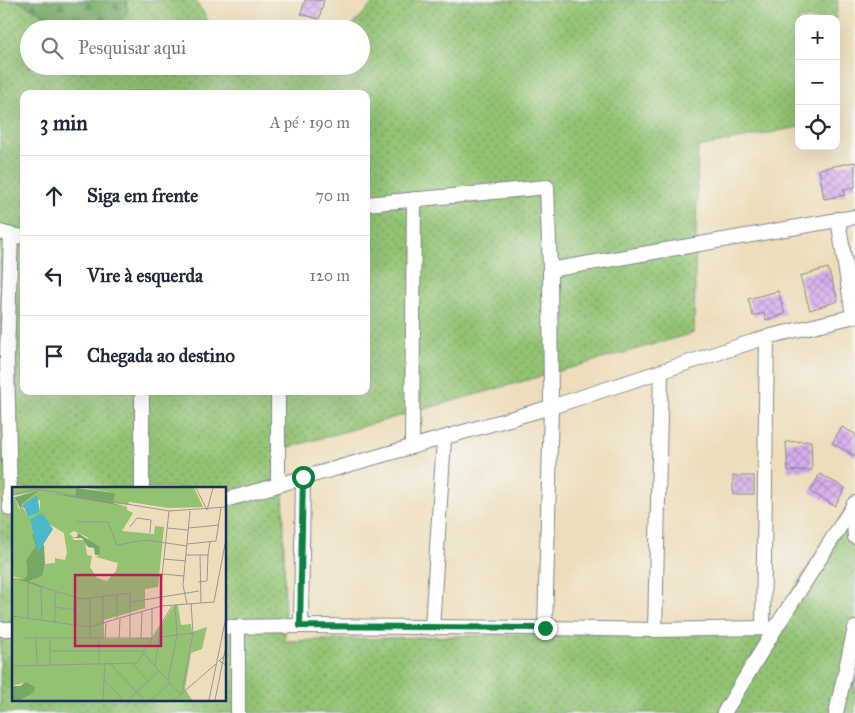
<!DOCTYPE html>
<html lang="pt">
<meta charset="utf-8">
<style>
body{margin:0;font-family:"IM FELL Great Primer",serif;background:#f2f2f3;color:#1f2937}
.controls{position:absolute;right:15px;top:15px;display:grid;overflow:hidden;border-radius:10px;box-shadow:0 5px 20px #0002}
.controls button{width:45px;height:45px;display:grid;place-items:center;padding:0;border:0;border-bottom:1px solid #e0e1e3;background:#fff;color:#1f2937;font:25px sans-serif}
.stop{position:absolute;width:15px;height:15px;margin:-11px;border:4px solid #0b8043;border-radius:50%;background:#fff}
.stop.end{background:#0b8043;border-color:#fff;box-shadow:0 1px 5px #0008}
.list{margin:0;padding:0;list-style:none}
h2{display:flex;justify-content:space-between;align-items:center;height:65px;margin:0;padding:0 20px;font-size:21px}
h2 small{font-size:16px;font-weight:400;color:#747a83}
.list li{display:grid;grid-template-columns:32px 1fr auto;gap:15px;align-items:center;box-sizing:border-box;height:80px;padding:0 20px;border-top:1px solid #e0e1e3}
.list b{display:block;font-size:19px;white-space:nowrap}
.list em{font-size:16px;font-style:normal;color:#747a83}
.icon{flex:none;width:28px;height:28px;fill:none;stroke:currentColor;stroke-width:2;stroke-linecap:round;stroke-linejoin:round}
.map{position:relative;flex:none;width:855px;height:713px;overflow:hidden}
.search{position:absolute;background:#fff;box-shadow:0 5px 20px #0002;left:20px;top:20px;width:350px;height:55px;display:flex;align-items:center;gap:12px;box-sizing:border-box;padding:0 18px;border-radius:28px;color:#747a83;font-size:19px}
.panel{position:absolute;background:#fff;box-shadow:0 5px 20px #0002;left:20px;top:90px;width:350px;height:305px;border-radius:10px}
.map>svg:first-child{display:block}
.grass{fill:url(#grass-dots);stroke:#567868;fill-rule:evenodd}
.forest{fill:url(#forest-firs);stroke:#486c61}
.building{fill:url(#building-cross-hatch)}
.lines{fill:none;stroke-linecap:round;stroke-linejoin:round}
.minor-casing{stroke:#84868c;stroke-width:16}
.minor{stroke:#fff;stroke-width:14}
.route{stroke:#0b8043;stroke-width:6}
.inset-road{fill:none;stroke:#999795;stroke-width:1}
.view{fill:#c2185b;fill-opacity:0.15;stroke:#c2185b;stroke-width:2.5}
.inset-edge{fill:none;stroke:#1b2f5e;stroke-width:2.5}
</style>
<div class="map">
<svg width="855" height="713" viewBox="0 0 855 713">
<defs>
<pattern id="grass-dots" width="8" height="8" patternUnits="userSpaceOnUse" patternTransform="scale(1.25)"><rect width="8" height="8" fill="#92c272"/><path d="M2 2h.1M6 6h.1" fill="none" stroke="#769e61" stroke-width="1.8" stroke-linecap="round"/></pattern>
<pattern id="forest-firs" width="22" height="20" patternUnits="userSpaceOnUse" patternTransform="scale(1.25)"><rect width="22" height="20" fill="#75a864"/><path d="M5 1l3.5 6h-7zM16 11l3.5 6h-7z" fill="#5f8956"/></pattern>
<pattern id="building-cross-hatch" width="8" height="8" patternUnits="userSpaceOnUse" patternTransform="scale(1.25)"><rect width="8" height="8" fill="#d7adee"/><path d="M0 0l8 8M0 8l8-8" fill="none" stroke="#ae8dc4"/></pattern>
</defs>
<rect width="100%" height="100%" fill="#f6f6f2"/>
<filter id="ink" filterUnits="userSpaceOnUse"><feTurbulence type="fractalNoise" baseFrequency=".02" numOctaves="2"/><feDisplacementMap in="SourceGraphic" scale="10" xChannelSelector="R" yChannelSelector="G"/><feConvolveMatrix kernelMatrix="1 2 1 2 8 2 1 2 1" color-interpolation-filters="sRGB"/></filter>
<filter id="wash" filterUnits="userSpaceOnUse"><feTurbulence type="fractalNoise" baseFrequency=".0096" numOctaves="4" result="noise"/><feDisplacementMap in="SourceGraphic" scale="20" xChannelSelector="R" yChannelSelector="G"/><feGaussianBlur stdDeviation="1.12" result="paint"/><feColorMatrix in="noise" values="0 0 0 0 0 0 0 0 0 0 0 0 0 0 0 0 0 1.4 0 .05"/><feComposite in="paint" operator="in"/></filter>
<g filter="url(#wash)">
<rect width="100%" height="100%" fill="#edddba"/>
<path class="grass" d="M0,0H16L63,24L127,13L126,0H195L214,29H29V66H361V29H349L376,0H838L836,19H799V127L698,147L694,333L283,449L285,641L769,627L855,495V713H0ZM24,94H366V391H24ZM14,488H225V699H14Z"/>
<polygon class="forest" points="16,0 126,0 127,13 112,29 63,24"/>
<g id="blocks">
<g class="building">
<polygon points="305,0 324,0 319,19 301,14"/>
<polygon points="855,162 855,187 844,189 845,195 824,199 819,169"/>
<polygon points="828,268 838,301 810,310 800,276"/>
<polygon points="778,291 785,314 766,320 764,313 753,316 748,299"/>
<polygon points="842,427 855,434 855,456 832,443"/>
<polygon points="811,441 812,470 788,471 786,442"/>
<polygon points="820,474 845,488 835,506 810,492"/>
<rect x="733" y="476" width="21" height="18"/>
</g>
</g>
</g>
<g filter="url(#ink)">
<use href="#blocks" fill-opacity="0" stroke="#84868c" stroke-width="1"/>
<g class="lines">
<defs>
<g id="minor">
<polyline points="366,204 547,187 550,270 551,407 545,628"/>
<polyline points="838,219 853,316"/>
<polyline points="0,232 11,235 24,237"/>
<polyline points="550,270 855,217"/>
<polyline points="278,391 278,485"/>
<polyline points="412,446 414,199"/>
<polyline points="142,488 142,391"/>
<polyline points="225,500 551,407 767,337 855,316"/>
<polyline points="853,505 855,537"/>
<polyline points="10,509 7,356 11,235"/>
<polyline points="301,626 303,477"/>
<polyline points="225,627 301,626 545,628 655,630 763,628 775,629"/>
<polyline points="238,627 238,713"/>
<polyline points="432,628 444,438"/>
<polyline points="763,628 767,337"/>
<polyline points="0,629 14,629"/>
<polyline points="655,630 661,372"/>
<polyline points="724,713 775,629 855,503"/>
<polyline points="836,713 855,628"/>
</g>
</defs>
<use href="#minor" class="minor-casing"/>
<use href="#minor" class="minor"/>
</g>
</g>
<g class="lines" filter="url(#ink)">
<polyline class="route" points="303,477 300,626 545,628"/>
</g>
<g transform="translate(12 487)">
<rect width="214" height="214" fill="#edddba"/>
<path d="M0,1H64L63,9L31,5L115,20V23L121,26L110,44L142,47L143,39L152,40L146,100L133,102V121L92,133V152L141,151L162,118H166L169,138L179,137L180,145L195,140L190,162L179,166L173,202L180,213H9L14,210L11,196L0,199V91L51,106L17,94L29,89L33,77L43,76V71L53,73L55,66L52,46L24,29L18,32L25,59L14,73L15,88L12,92L0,89V11H3L7,22H10V17L27,4L0,9ZM28,13V25L16,30L11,21ZM62,44L75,50L87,68L84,70L106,76L104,84L95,94L85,91L78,80L80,69L75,68L73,53H62L59,49L62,50L57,47ZM74,1H182L191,20L157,21L117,15L116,18L101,16L102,6Z" fill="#92c272" fill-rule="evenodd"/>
<path d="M64,1L103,6L101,16L115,20L30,5L63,9ZM28,3L10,17L9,23L3,11H0ZM23,46L26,65L30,57L32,58L33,77L30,89L17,94L51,106L0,91L12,92L15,88L14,73L24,59L20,48ZM66,46L88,60L87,68H83L82,61L76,60L70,51H57L65,50ZM14,195L23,200L22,205L9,213H0V199H8Z" fill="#75a864"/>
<path d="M25,8L28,25L16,30L11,18ZM30,26L41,42L26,66L18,32Z" fill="#4cb8c9"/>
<path class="inset-road" d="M184,1L195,23M0,8L24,2L157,24L214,20M195,23L201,1M65,35H96L105,58L133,53L175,59M118,40L125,31L139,33L138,46M155,41L176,43M177,41L207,38M175,57L204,54L209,21M174,68H196L198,55M188,68L189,116M152,72L174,74M150,87L172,89M186,95L195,94L196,68M149,98L157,24M29,101L30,134M91,109V136M78,111V151M119,115L187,104M175,117L171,98L178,24M43,120L64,123M0,129L77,140L149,119L202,115L214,52M16,132V96L69,112L118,106V151M105,132V108M43,136V105M64,139V111M149,150L181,146M12,151H141M24,151L25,179M93,151L94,136M107,151L108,132M129,151L130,125M140,151V121M38,164H133M132,167L168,207M213,168L207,174L214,178M120,176L136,194M87,177V151M99,177L132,213M0,179L125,176L160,119M38,179V151M143,179L149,138M92,192L111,213M156,193L165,148L163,118M170,205L181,146L179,116M91,213L93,177M116,213L147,184M139,213L158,196M162,213L204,177M197,213L214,130M203,213L214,159"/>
<path class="view" d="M63,88H149V159H63Z"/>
<rect width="214" height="214" class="inset-edge"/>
</g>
</svg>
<div class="controls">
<button>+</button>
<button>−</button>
<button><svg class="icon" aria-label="locate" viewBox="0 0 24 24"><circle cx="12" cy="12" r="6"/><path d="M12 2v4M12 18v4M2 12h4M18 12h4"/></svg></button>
</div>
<div class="stop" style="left:303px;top:477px"></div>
<div class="stop end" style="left:545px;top:628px"></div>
<div class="search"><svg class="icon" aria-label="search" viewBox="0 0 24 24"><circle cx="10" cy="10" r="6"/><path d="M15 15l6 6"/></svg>Pesquisar aqui</div>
<section class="panel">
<h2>3 min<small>A pé · 190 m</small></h2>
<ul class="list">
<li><svg class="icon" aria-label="ahead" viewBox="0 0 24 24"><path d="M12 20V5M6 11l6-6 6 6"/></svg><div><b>Siga em frente</b></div><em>70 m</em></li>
<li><svg class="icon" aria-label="left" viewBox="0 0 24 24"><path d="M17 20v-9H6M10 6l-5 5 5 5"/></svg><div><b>Vire à esquerda</b></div><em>120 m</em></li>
<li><svg class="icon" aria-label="arrive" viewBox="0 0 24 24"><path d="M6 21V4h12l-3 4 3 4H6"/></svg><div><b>Chegada ao destino</b></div></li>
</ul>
</section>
</div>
